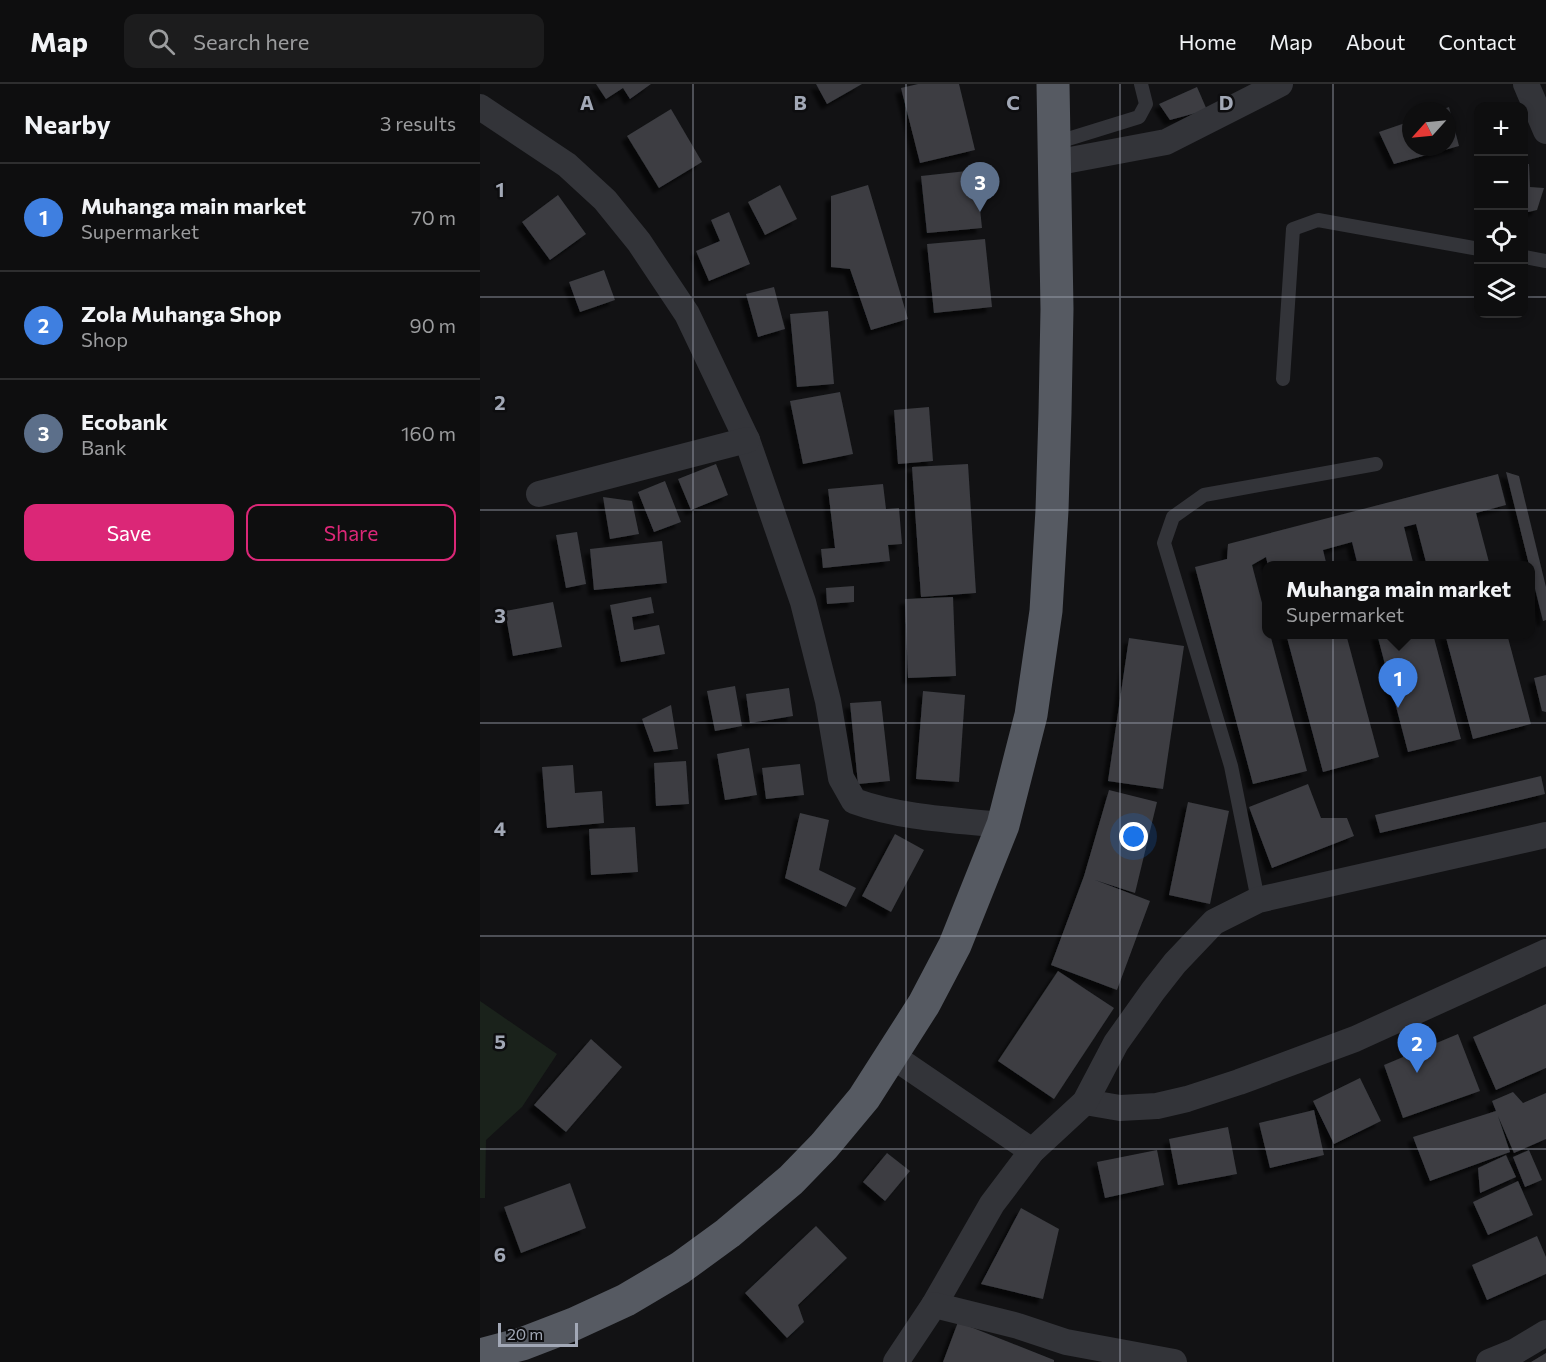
<!DOCTYPE html>
<meta charset="utf-8">
<style>
body{margin:0;font-family:Commissioner,sans-serif;background:#1c1c1d;color:#f1f3f6}
.controls{position:absolute;right:18px;top:18px;display:grid;overflow:hidden;border-radius:12px;box-shadow:0 3px 9px #0003}
.controls button{width:54px;height:54px;display:grid;place-items:center;padding:0;border:0;border-bottom:2px solid #2e2e2f;background:#0e0e0f;color:#f1f3f6;font:30px sans-serif}
.compass{position:absolute;left:922px;top:18px;width:54px;height:54px;border-radius:50%;background:#0e0e0f;box-shadow:0 3px 9px #0003;rotate:243deg}
.scale{position:absolute;left:18px;bottom:15px;width:80px;box-sizing:border-box;padding-left:6px;border:3px solid #a2a8b6;border-top:0;font-size:16px;line-height:21px;white-space:nowrap;color:#a2a8b6;-webkit-text-stroke:4px #0d0d0f;paint-order:stroke}
.you{position:absolute;left:654px;top:753px;width:21px;height:21px;margin:-15px;border:4px solid #fff;border-radius:50%;background:#1a73e8;box-shadow:0 0 0 9px #1a73e833}
.badge{display:grid;place-items:center;width:39px;height:39px;border-radius:50%;background:#db2777;color:#fff;font-size:20px;font-weight:700}
.pin{position:absolute;translate:-50% -50px;filter:drop-shadow(0 2px 3px #0008)}
.pin::after{content:'';position:absolute;top:32px;width:21px;height:18px;background:inherit;clip-path:polygon(0 0,100% 0,50% 100%)}
.popup{position:absolute;left:782px;top:477px;width:273px;height:78px;box-sizing:border-box;display:grid;place-content:center;border-radius:12px;background:#0e0e0f;filter:drop-shadow(0 2px 4px #0005);font-size:20px;white-space:nowrap;color:#9b9c9e}
.popup b{font-size:22px;color:#f1f3f6}
.popup::after{content:'';position:absolute;left:50%;top:100%;margin-left:-12px;border:12px solid transparent;border-top-color:#0e0e0f}
.list{margin:0;padding:0;list-style:none}
h2{display:flex;justify-content:space-between;align-items:center;height:78px;margin:0;padding:0 24px;font-size:26px}
h2 small{font-size:20px;font-weight:400;color:#9b9c9e}
.list li{display:grid;grid-template-columns:39px 1fr auto;gap:18px;align-items:center;box-sizing:border-box;height:108px;padding:0 24px;border-top:2px solid #2e2e2f}
.list b{display:block;font-size:22px;white-space:nowrap}
.list p{margin:0;font-size:20px;white-space:nowrap;color:#9b9c9e}
.list em{font-size:20px;font-style:normal;color:#9b9c9e}
.actions{display:flex;gap:12px;padding:18px 24px}
.actions a{flex:1;padding:14px 0;border:2px solid #db2777;border-radius:12px;text-align:center;font-size:21px;color:#db2777}
.actions .main{background:#db2777;color:#fff}
.icon{flex:none;width:33px;height:33px;fill:none;stroke:currentColor;stroke-width:2;stroke-linecap:round;stroke-linejoin:round}
.map{position:relative;flex:none;width:1066px;height:1278px;overflow:hidden}
header{display:flex;align-items:center;gap:36px;box-sizing:border-box;height:84px;padding:0 30px;background:#0e0e0f;border-bottom:2px solid #2e2e2f}
header strong{font-size:28px}
nav{display:flex;gap:33px;margin-inline-start:auto;font-size:21px}
.search{width:420px;height:54px;background:#1c1c1d;display:flex;align-items:center;gap:15px;box-sizing:border-box;padding:0 21px;border-radius:12px;color:#9b9c9e;font-size:22px}
main{display:flex}
aside{flex:1;background:#0e0e0f}
.map>svg:first-child{display:block}
.green{fill:#1a221b}
.building{fill:#3c3d42;filter:url(#shadow)}
.lines{fill:none;stroke-linecap:round;stroke-linejoin:round}
.service{stroke:#333439;stroke-width:14}
.minor{stroke:#333439;stroke-width:26}
.trunk{stroke:#565a62;stroke-width:33}
.grid{fill:none;stroke:#a2a8b6;stroke-width:1.5;stroke-opacity:0.55}
.grid-label{font-size:20px;text-anchor:middle;font-weight:bold;fill:#a2a8b6;stroke:#0d0d0f;stroke-width:5;stroke-linejoin:round;paint-order:stroke}
</style>
<header>
<strong>Map</strong>
<div class="search"><svg class="icon" aria-label="search" viewBox="0 0 24 24"><circle cx="10" cy="10" r="6"/><path d="M15 15l6 6"/></svg>Search here</div>
<nav><a>Home</a><a>Map</a><a>About</a><a>Contact</a></nav>
</header>
<main>
<aside>
<h2>Nearby<small>3 results</small></h2>
<ul class="list">
<li><span class="badge" style="background:#3f7fe0">1</span><div><b>Muhanga main market</b><p>Supermarket</p></div><em>70 m</em></li>
<li><span class="badge" style="background:#3f7fe0">2</span><div><b>Zola Muhanga Shop</b><p>Shop</p></div><em>90 m</em></li>
<li><span class="badge" style="background:#5c6f8a">3</span><div><b>Ecobank</b><p>Bank</p></div><em>160 m</em></li>
</ul>
<div class="actions"><a class="main">Save</a><a>Share</a></div>
</aside>
<div class="map">
<svg width="1066" height="1278" viewBox="0 0 1066 1278">
<defs>
<filter id="shadow"><feDropShadow dx="-5.5" dy="5.5" stdDeviation="1.5" flood-color="#0009"/></filter>
</defs>
<rect width="100%" height="100%" fill="#121214"/>
<polygon class="green" points="0,917 77,970 42,1023 6,1056 5,1114 0,1114"/>
<g class="building">
<polygon points="116,0 171,0 150,15 143,4 126,15"/>
<polygon points="336,0 382,0 347,20"/>
<polygon points="438,0 479,0 495,66 440,79 421,4"/>
<polygon points="717,3 727,26 690,36 679,20"/>
<polygon points="969,23 979,62 914,80 899,48 931,37 931,63 967,63 967,27 958,27"/>
<polygon points="191,25 222,78 179,104 147,52"/>
<polygon points="1044,80 1049,80 1050,103 1064,104 1057,126 1044,129"/>
<polygon points="496,86 502,144 447,149 441,92"/>
<polygon points="300,101 317,135 285,151 268,118"/>
<polygon points="388,101 428,235 391,246 370,185 351,183 351,112"/>
<polygon points="78,111 106,150 70,176 42,138"/>
<polygon points="249,128 270,180 229,197 216,167 240,157 231,136"/>
<polygon points="505,155 512,223 454,229 447,160"/>
<polygon points="124,186 135,216 100,228 89,198"/>
<polygon points="294,203 305,245 278,253 266,210"/>
<polygon points="348,227 354,300 317,303 310,230"/>
<polygon points="360,308 373,370 323,380 310,317"/>
<polygon points="449,323 453,377 418,380 414,326"/>
<polygon points="236,380 248,411 211,426 198,395"/>
<polygon points="488,380 496,509 441,513 432,383"/>
<polygon points="1026,388 1039,392 1066,503 1066,536 1063,537"/>
<polygon points="1018,390 1026,421 996,429 1010,482 947,482 936,440 924,443 934,482 878,482 872,458 843,466 847,482 788,482 786,473 772,481 786,534 786,550 790,550 827,687 773,700 715,483 747,475 748,460"/>
<polygon points="185,397 201,438 174,448 158,408"/>
<polygon points="403,400 406,425 419,424 422,460 408,461 410,477 343,484 341,465 355,464 348,405"/>
<polygon points="123,413 152,417 159,450 130,455"/>
<polygon points="97,448 106,500 86,504 76,451"/>
<polygon points="182,457 187,499 114,506 110,465"/>
<polygon points="374,502 374,518 347,520 346,504"/>
<polygon points="171,513 174,529 152,533 154,546 179,541 185,570 141,578 130,521"/>
<polygon points="473,513 476,592 428,594 425,515"/>
<polygon points="73,518 82,563 33,572 25,527"/>
<polygon points="806,550 866,550 899,673 843,688"/>
<polygon points="897,550 953,550 981,655 928,668"/>
<polygon points="965,550 1027,550 1051,640 993,655"/>
<polygon points="649,554 704,562 683,705 628,697"/>
<polygon points="1066,591 1066,628 1062,627 1054,594"/>
<polygon points="255,602 262,642 235,647 227,607"/>
<polygon points="309,604 313,632 270,639 266,610"/>
<polygon points="443,607 485,611 479,698 436,695"/>
<polygon points="401,617 410,697 378,700 370,619"/>
<polygon points="191,621 198,665 174,668 162,635"/>
<polygon points="269,664 277,711 245,716 237,670"/>
<polygon points="206,677 209,720 176,722 174,679"/>
<polygon points="320,680 324,711 286,715 282,684"/>
<polygon points="93,681 95,709 122,707 124,739 67,744 62,683"/>
<polygon points="1061,692 1065,710 900,749 895,731"/>
<polygon points="828,700 841,734 867,734 874,752 792,784 769,723"/>
<polygon points="629,706 677,718 655,809 615,796 670,817 637,906 571,881 604,792"/>
<polygon points="708,718 749,727 730,820 689,811"/>
<polygon points="320,729 349,736 339,786 376,804 366,823 305,794"/>
<polygon points="155,743 158,788 111,791 109,745"/>
<polygon points="415,750 444,766 411,828 382,812"/>
<polygon points="578,887 634,924 574,1015 518,977"/>
<polygon points="1066,920 1066,984 1016,1006 993,953"/>
<polygon points="978,950 1000,1007 923,1034 904,981"/>
<polygon points="111,955 142,983 86,1048 54,1021"/>
<polygon points="880,994 901,1037 854,1060 833,1017"/>
<polygon points="1033,1008 1043,1019 1066,1009 1066,1055 1034,1069 1018,1032 1030,1068 950,1097 933,1053 1016,1027 1012,1017"/>
<polygon points="834,1026 844,1071 790,1084 779,1039"/>
<polygon points="748,1043 757,1090 698,1101 689,1055"/>
<polygon points="677,1066 684,1101 625,1114 617,1078"/>
<polygon points="1049,1066 1062,1096 1045,1103 1033,1073"/>
<polygon points="407,1069 430,1087 405,1117 383,1098"/>
<polygon points="1026,1071 1036,1093 1000,1109 998,1084"/>
<polygon points="1038,1097 1053,1131 1008,1151 993,1118"/>
<polygon points="90,1099 106,1144 41,1169 24,1123"/>
<polygon points="541,1124 579,1145 563,1215 501,1200"/>
<polygon points="336,1142 367,1174 318,1221 324,1238 307,1254 265,1209"/>
<polygon points="1057,1152 1066,1173 1066,1190 1007,1216 992,1181"/>
<polygon points="478,1238 574,1276 574,1278 463,1278"/>
<polygon points="1066,1269 1066,1278 1051,1278"/>
</g>
<g class="lines">
<g class="service">
<polyline points="575,59 659,33 666,20 661,0"/>
<polyline points="1044,173 1066,177"/>
<polyline points="803,295 813,145 838,136 999,165"/>
<polyline points="778,816 751,682 684,459 693,433 724,411 896,380"/>
</g>
<g class="minor">
<polyline points="1046,0 1066,47"/>
<path d="M0,23L87,81L125,116L159,158L207,230L267,356L323,518L348,617L361,694L374,717C421,734 473,736 523,741"/>
<polyline points="574,79 686,58 800,0"/>
<polyline points="59,410 267,356"/>
<polyline points="411,971 552,1067"/>
<polyline points="605,1018 640,1024 677,1022 707,1015 759,998 875,955 1066,868"/>
<polyline points="454,1221 512,1120 552,1067 605,1018 636,959 673,907 695,879 734,838 778,816 1066,751"/>
<polyline points="416,1278 454,1221 538,1242 586,1258 694,1278"/>
<polyline points="1009,1278 1036,1267 1066,1249"/>
</g>
<polyline class="trunk" points="0,1271 42,1260 94,1240 146,1216 200,1184 248,1149 311,1096 344,1062 384,1014 444,920 475,861 523,741 551,631 566,527 572,426 575,329 577,225 573,0"/>
</g>
<path class="grid" d="M213,0V1278M426,0V1278M640,0V1278M853,0V1278M0,213H999M1044,213H1066M0,426H1066M0,639H1066M0,852H1066M0,1065H1066"/>
<g class="grid-label">
<text x="107" y="26">A</text>
<text x="320" y="26">B</text>
<text x="533" y="26">C</text>
<text x="746" y="26">D</text>
<text x="20" y="113">1</text>
<text x="20" y="326">2</text>
<text x="20" y="539">3</text>
<text x="20" y="752">4</text>
<text x="20" y="965">5</text>
<text x="20" y="1178">6</text>
</g>
</svg>
<div class="controls">
<button>+</button>
<button>−</button>
<button><svg class="icon" aria-label="locate" viewBox="0 0 24 24"><circle cx="12" cy="12" r="6"/><path d="M12 2v4M12 18v4M2 12h4M18 12h4"/></svg></button>
<button><svg class="icon" aria-label="layers" viewBox="0 0 24 24"><path d="M12 4l9 5-9 5-9-5zM3 14l9 5 9-5"/></svg></button>
</div>
<svg class="compass" viewBox="-18 -18 36 36"><path d="M0-13l5 13h-10z" fill="#e53935"/><path d="M0 13l5-13h-10z" fill="#9b9c9e"/></svg>
<div class="scale">20 m</div>
<div class="you"></div>
<div class="pin badge" style="left:918px;top:624px;background:#3f7fe0">1</div>
<div class="popup"><b>Muhanga main market</b>Supermarket</div>
<div class="pin badge" style="left:937px;top:989px;background:#3f7fe0">2</div>
<div class="pin badge" style="left:500px;top:128px;background:#5c6f8a">3</div>
</div>
</main>
